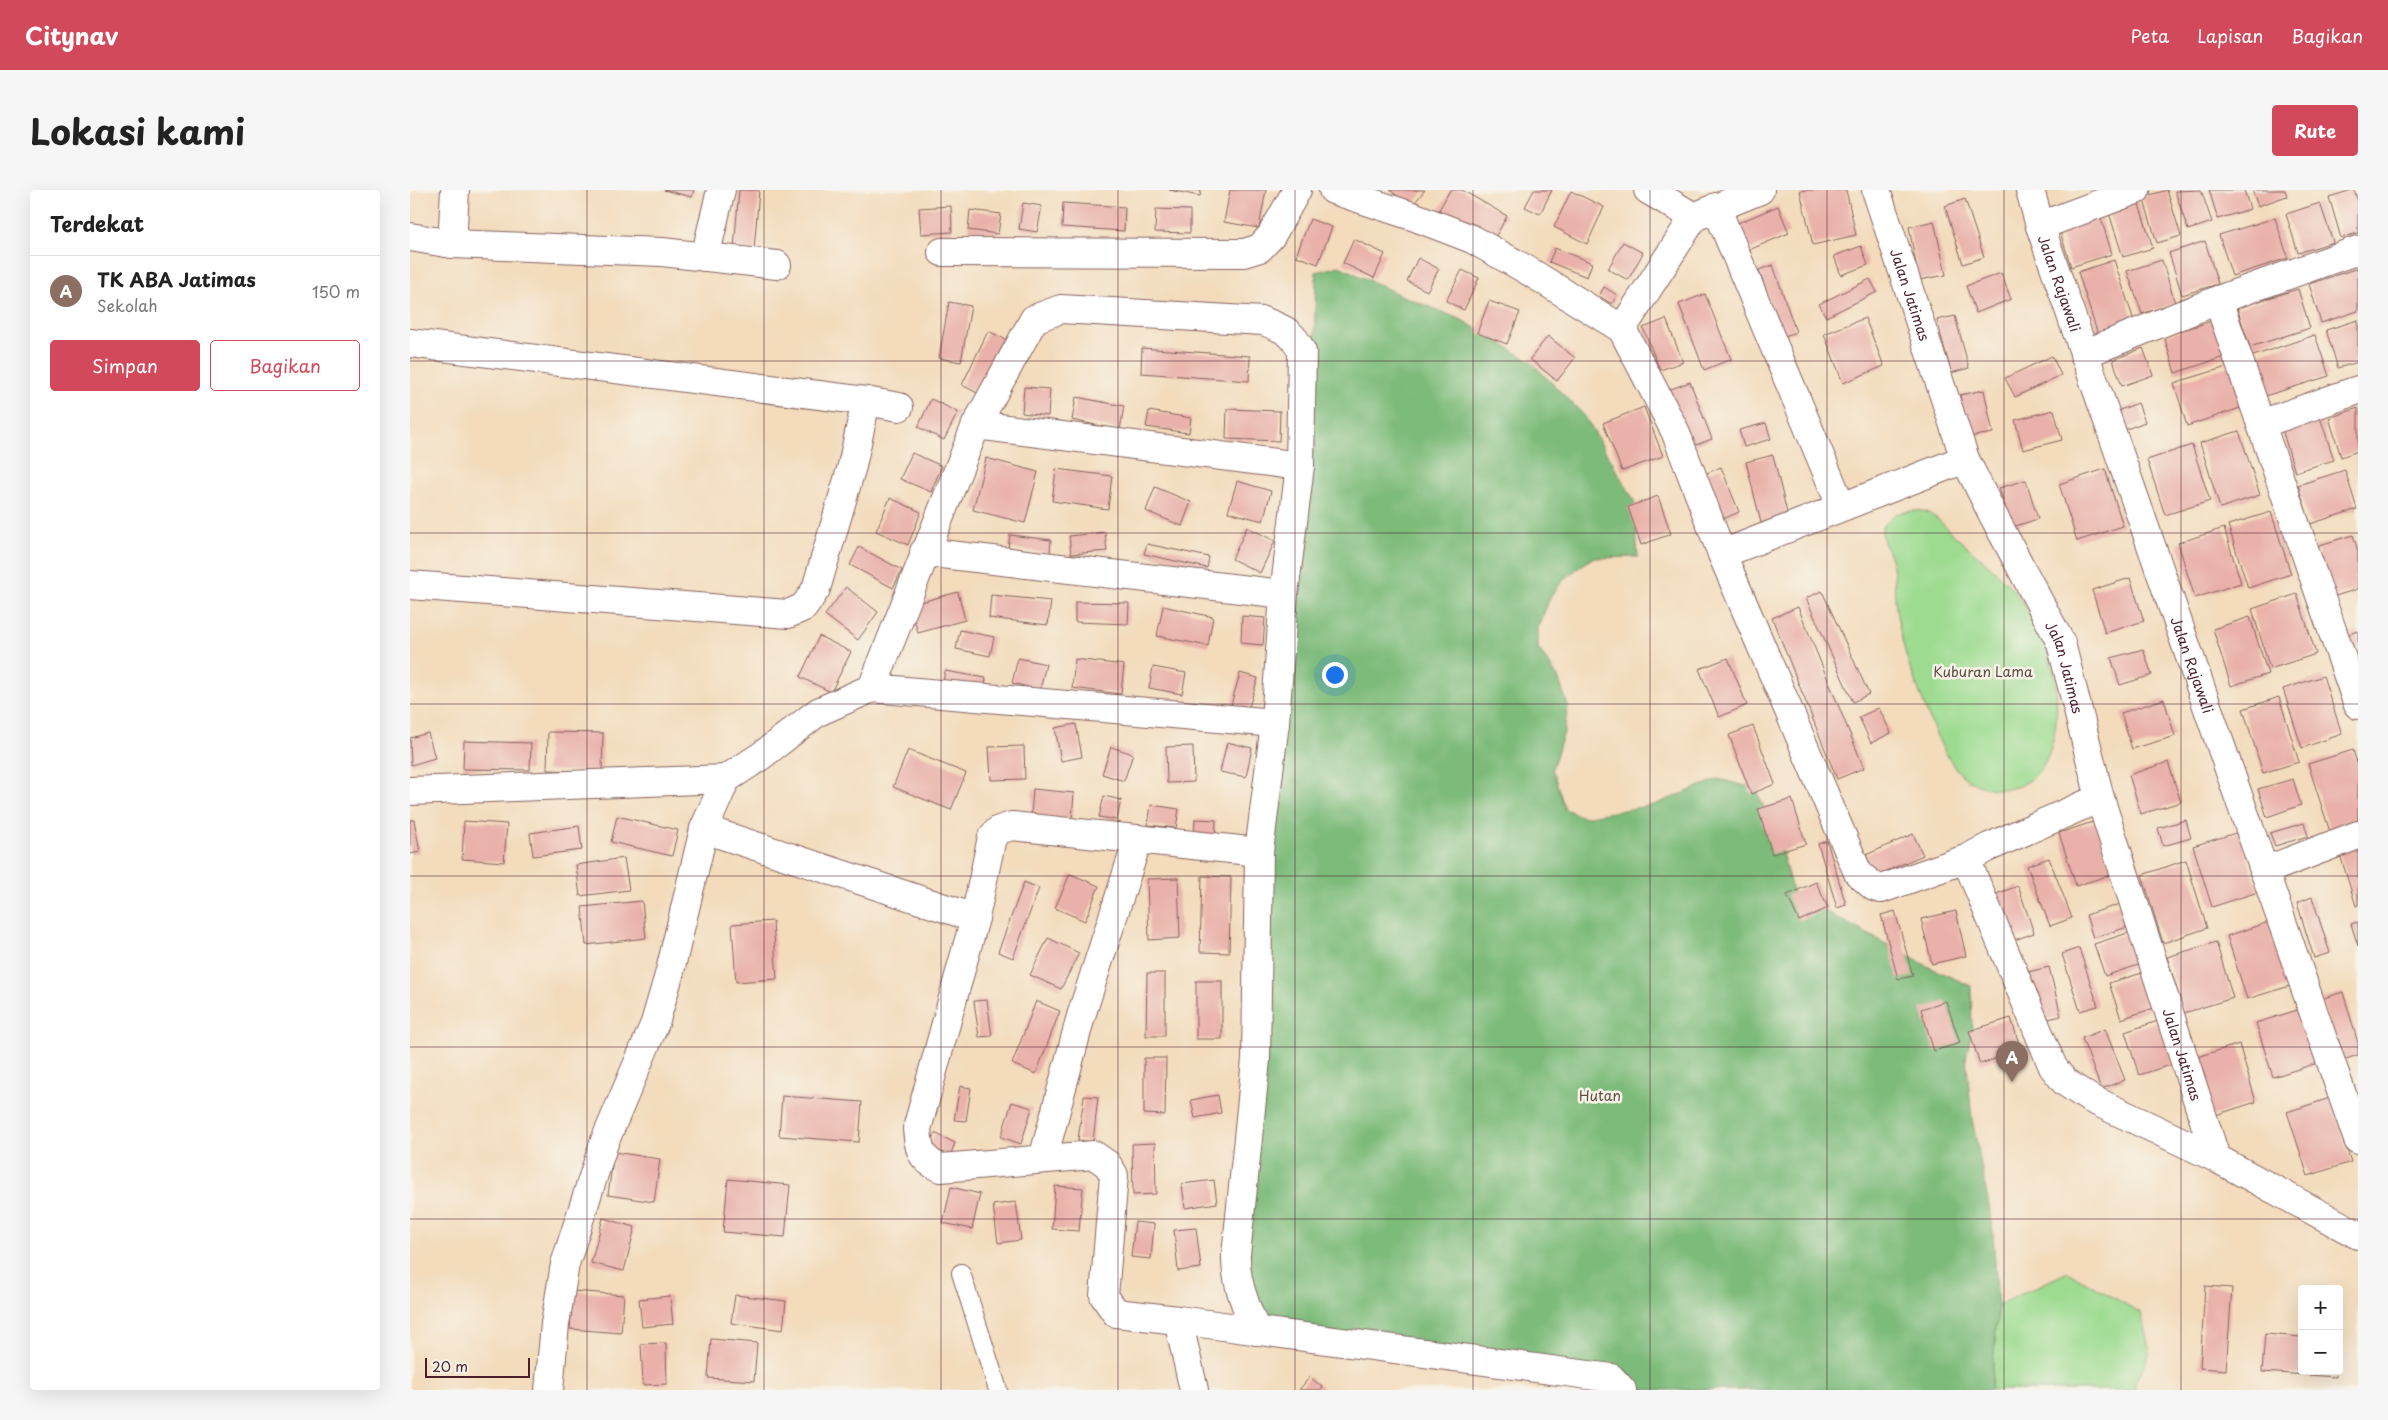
<!DOCTYPE html>
<html lang="id">
<meta charset="utf-8">
<style>
body{margin:0;font-family:"Playpen Sans",sans-serif;background:#f6f6f6;color:#222}
.controls{position:absolute;right:15px;bottom:15px;display:grid;overflow:hidden;border-radius:5px;box-shadow:0 5px 20px #0002}
.controls button{width:45px;height:45px;display:grid;place-items:center;padding:0;border:0;border-bottom:1px solid #e0e0e0;background:#fff;color:#222;font:25px sans-serif}
.scale{position:absolute;left:15px;bottom:12px;width:105px;box-sizing:border-box;padding-left:5px;border:2px solid #4a1f2b;border-top:0;font-size:14px;line-height:18px;white-space:nowrap;color:#4a1f2b;-webkit-text-stroke:4px #f7f3e8;paint-order:stroke}
.you{position:absolute;left:924px;top:484px;width:18px;height:18px;margin:-12px;border:4px solid #fff;border-radius:50%;background:#1a73e8;box-shadow:0 0 0 8px #1a73e833}
.badge{display:grid;place-items:center;width:32px;height:32px;border-radius:50%;background:#d1495b;color:#fff;font-size:16px;font-weight:700}
.pin{position:absolute;translate:-50% -41px;filter:drop-shadow(0 1px 2px #0008)}
.pin::after{content:'';position:absolute;top:26px;width:18px;height:15px;background:inherit;clip-path:polygon(0 0,100% 0,50% 100%)}
.list{margin:0;padding:0;list-style:none}
h2{display:flex;justify-content:space-between;align-items:center;height:65px;margin:0;padding:0 20px;font-size:21px}
h2 small{font-size:16px;font-weight:400;color:#767676}
.list li{display:grid;grid-template-columns:32px 1fr auto;gap:15px;align-items:center;box-sizing:border-box;height:70px;padding:0 20px;border-top:1px solid #e0e0e0}
.list b{display:block;font-size:19px;white-space:nowrap}
.list p{margin:0;font-size:16px;white-space:nowrap;color:#767676}
.list em{font-size:16px;font-style:normal;color:#767676}
.actions{display:flex;gap:10px;padding:15px 20px}
.actions a{flex:1;padding:11px 0;border:1px solid #d1495b;border-radius:5px;text-align:center;font-size:18px;color:#d1495b}
.actions .main{background:#d1495b;color:#fff}
.map{position:relative;flex:none;width:1948px;height:1200px;overflow:hidden;border-radius:5px}
header{display:flex;align-items:center;gap:30px;box-sizing:border-box;height:70px;padding:0 25px;background:#d1495b;color:#fff}
header strong{font-size:24px}
nav{display:flex;gap:28px;margin-inline-start:auto;font-size:18px}
.intro{display:flex;align-items:center;justify-content:space-between;box-sizing:border-box;height:120px;padding:0 30px}
h1{margin:0;font-size:35px}
.button{padding:12px 22px;border-radius:5px;background:#d1495b;color:#fff;font-size:18px;font-weight:700}
main{display:flex;gap:30px;padding:0 30px}
aside{flex:1;background:#fff;border-radius:5px;box-shadow:0 5px 20px #0002}
.map>svg:first-child{display:block}
.green{fill:#9cdb90;stroke:#737d5e}
.forest{fill:#7dbb7a;stroke:#646d52}
.building{fill:#e9b1a9}
.lines{fill:none;stroke-linecap:round;stroke-linejoin:round}
.service-casing{stroke:#85615e;stroke-width:20}
.minor-casing{stroke:#85615e;stroke-width:30}
.service{stroke:#fff;stroke-width:18}
.minor{stroke:#fff;stroke-width:28}
.grid{fill:none;stroke:#4a1f2b;stroke-width:1;stroke-opacity:0.55}
.labels{text-anchor:middle;dominant-baseline:central;stroke-width:5;stroke-linejoin:round;paint-order:stroke}
.street-label{font-size:14px;fill:#4a1f2b;stroke:#f7f3e8}
.park-label{font-size:14px;fill:#5e4e44;stroke:#f7f3e8}
</style>
<header>
<strong>Citynav</strong>
<nav><a>Peta</a><a>Lapisan</a><a>Bagikan</a></nav>
</header>
<div class="intro"><h1>Lokasi kami</h1><a class="button">Rute</a></div>
<main>
<aside>
<h2>Terdekat<small></small></h2>
<ul class="list">
<li><span class="badge" style="background:#8d6e63">A</span><div><b>TK ABA Jatimas</b><p>Sekolah</p></div><em>150 m</em></li>
</ul>
<div class="actions"><a class="main">Simpan</a><a>Bagikan</a></div>
</aside>
<div class="map">
<svg width="1948" height="1200" viewBox="0 0 1948 1200">
<rect width="100%" height="100%" fill="#f7f3e8"/>
<filter id="ink" filterUnits="userSpaceOnUse"><feTurbulence type="fractalNoise" baseFrequency=".02" numOctaves="2"/><feDisplacementMap in="SourceGraphic" scale="10" xChannelSelector="R" yChannelSelector="G"/><feConvolveMatrix kernelMatrix="1 2 1 2 8 2 1 2 1" color-interpolation-filters="sRGB"/></filter>
<filter id="wash" filterUnits="userSpaceOnUse"><feTurbulence type="fractalNoise" baseFrequency=".0096" numOctaves="4" result="noise"/><feDisplacementMap in="SourceGraphic" scale="20" xChannelSelector="R" yChannelSelector="G"/><feGaussianBlur stdDeviation="1.12" result="paint"/><feColorMatrix in="noise" values="0 0 0 0 0 0 0 0 0 0 0 0 0 0 0 0 0 1.4 0 .05"/><feComposite in="paint" operator="in"/></filter>
<g filter="url(#wash)">
<rect width="100%" height="100%" fill="#f3dbbc"/>
<g class="green">
<path d="M1501,321C1506,321 1512,320 1516,322C1528,327 1536,338 1545,346C1561,361 1578,373 1593,389C1612,408 1628,434 1638,459C1654,503 1654,603 1587,599C1571,598 1557,592 1547,580C1527,555 1517,521 1505,491C1495,466 1488,437 1485,410C1484,399 1485,387 1483,376C1480,361 1471,354 1472,337L1485,324Z"/>
<polygon points="1658,1082 1731,1123 1740,1163 1724,1196 1726,1200 1581,1200 1588,1115"/>
</g>
<polygon class="forest" points="929,76 990,105 1052,130 1120,171 1174,225 1224,310 1228,367 1182,368 1155,388 1141,406 1128,437 1128,458 1148,487 1158,516 1154,542 1142,579 1155,619 1173,627 1244,615 1308,589 1345,598 1368,648 1383,704 1521,778 1561,796 1562,841 1556,867 1562,929 1582,1031 1588,1115 1581,1200 1211,1200 846,1141 829,1095 874,404 904,154 906,82"/>
<g id="blocks">
<g class="building">
<polygon points="254,0 284,0 282,7"/>
<polygon points="329,0 349,0 344,60 324,58"/>
<polygon points="759,0 791,0 790,6"/>
<polygon points="820,0 856,0 849,38 814,32"/>
<polygon points="980,0 1015,0 1001,17"/>
<polygon points="1040,0 1052,0 1097,26 1083,51 1029,20"/>
<polygon points="1124,0 1142,0 1130,24 1115,17"/>
<polygon points="1397,0 1436,0 1446,45 1403,55 1390,1"/>
<polygon points="1757,0 1771,46 1747,53 1733,7"/>
<polygon points="1791,0 1802,32 1778,40 1765,1"/>
<polygon points="1799,0 1834,0 1840,19 1808,29"/>
<polygon points="1842,0 1875,0 1877,6 1848,16"/>
<polygon points="1942,0 1944,0 1948,11 1948,43 1931,48 1919,7"/>
<polygon points="1161,1 1194,17 1177,54 1144,37"/>
<polygon points="1555,9 1574,67 1553,74 1535,16"/>
<polygon points="1728,11 1743,58 1713,67 1698,20"/>
<polygon points="613,13 632,16 627,42 609,39"/>
<polygon points="653,13 715,17 714,41 652,37"/>
<polygon points="1910,13 1923,52 1888,63 1876,24"/>
<polygon points="541,16 542,42 511,44 509,18"/>
<polygon points="1368,16 1379,43 1339,60 1328,33"/>
<polygon points="746,19 780,20 780,43 745,42"/>
<polygon points="560,20 591,24 588,44 558,40"/>
<polygon points="1689,22 1702,64 1661,77 1648,35"/>
<polygon points="1865,28 1878,68 1822,86 1809,45"/>
<polygon points="900,29 922,37 908,74 886,66"/>
<polygon points="1524,31 1536,85 1509,90 1499,37"/>
<polygon points="944,49 975,64 964,88 933,73"/>
<polygon points="1795,51 1808,94 1772,105 1759,63"/>
<polygon points="1213,52 1233,63 1218,90 1198,79"/>
<polygon points="1451,56 1458,75 1431,85 1424,66"/>
<polygon points="1145,58 1182,73 1177,87 1139,72"/>
<polygon points="1008,68 1029,79 1017,101 997,91"/>
<polygon points="1704,70 1725,134 1688,145 1668,82"/>
<polygon points="1752,70 1765,113 1732,124 1717,81"/>
<polygon points="1363,75 1386,142 1372,147 1349,80"/>
<polygon points="1948,78 1948,121 1911,133 1899,94"/>
<polygon points="1052,80 1069,88 1054,120 1036,111"/>
<polygon points="1591,83 1601,109 1566,123 1556,96"/>
<polygon points="1460,89 1467,102 1416,127 1409,114"/>
<polygon points="1194,97 1207,105 1202,114 1189,106"/>
<polygon points="1888,99 1900,138 1840,157 1827,118"/>
<polygon points="1295,104 1321,169 1294,180 1269,114"/>
<polygon points="1079,111 1110,122 1097,154 1067,143"/>
<polygon points="539,112 561,116 551,172 529,168"/>
<polygon points="1545,126 1559,178 1541,183 1527,130"/>
<polygon points="1455,128 1474,176 1433,193 1414,144"/>
<polygon points="1256,129 1273,172 1250,180 1233,138"/>
<polygon points="1805,130 1817,166 1765,183 1754,146"/>
<polygon points="1948,130 1948,172 1928,178 1916,140"/>
<polygon points="578,141 597,150 571,205 552,195"/>
<polygon points="1905,145 1919,186 1852,207 1840,167"/>
<polygon points="1138,146 1165,168 1147,191 1120,169"/>
<polygon points="732,158 840,166 839,191 731,183"/>
<polygon points="1733,158 1743,185 1712,196 1703,170"/>
<polygon points="1642,166 1651,185 1605,207 1595,188"/>
<polygon points="1823,175 1836,216 1777,236 1764,193"/>
<polygon points="1280,192 1302,249 1280,257 1258,200"/>
<polygon points="614,197 640,199 638,226 612,223"/>
<polygon points="1574,200 1583,243 1558,247 1550,205"/>
<polygon points="666,207 714,216 710,240 662,230"/>
<polygon points="521,209 548,222 534,250 508,237"/>
<polygon points="1728,213 1735,232 1714,240 1707,221"/>
<polygon points="1234,217 1253,266 1212,281 1193,233"/>
<polygon points="1948,218 1948,261 1931,267 1919,228"/>
<polygon points="817,219 870,221 869,251 816,249"/>
<polygon points="1644,220 1652,250 1613,260 1605,230"/>
<polygon points="739,221 781,228 779,243 736,237"/>
<polygon points="1909,224 1924,270 1885,282 1871,236"/>
<polygon points="1356,233 1361,249 1334,257 1329,240"/>
<polygon points="1829,241 1850,305 1810,318 1790,253"/>
<polygon points="1782,255 1800,311 1755,325 1737,270"/>
<polygon points="502,263 532,276 521,302 490,289"/>
<polygon points="1363,265 1378,327 1351,333 1336,272"/>
<polygon points="576,268 628,282 615,333 563,320"/>
<polygon points="1311,277 1329,322 1313,329 1295,284"/>
<polygon points="646,279 702,286 698,319 642,311"/>
<polygon points="1695,279 1713,336 1667,351 1649,294"/>
<polygon points="1935,280 1947,319 1900,334 1888,295"/>
<polygon points="1616,290 1628,329 1602,337 1589,298"/>
<polygon points="827,291 861,301 853,331 818,322"/>
<polygon points="745,297 781,312 772,336 736,321"/>
<polygon points="1248,306 1261,344 1231,355 1218,317"/>
<polygon points="480,308 511,322 498,355 466,341"/>
<polygon points="1861,322 1881,384 1838,398 1818,335"/>
<polygon points="837,337 865,351 850,383 822,369"/>
<polygon points="1814,338 1831,393 1785,408 1768,353"/>
<polygon points="695,342 697,361 661,364 659,346"/>
<polygon points="600,345 641,350 640,363 598,358"/>
<polygon points="1943,345 1948,361 1948,399 1922,407 1906,356"/>
<polygon points="737,354 799,367 797,378 734,364"/>
<polygon points="449,357 492,380 483,398 440,375"/>
<polygon points="1720,388 1734,431 1695,443 1682,400"/>
<polygon points="436,397 468,422 448,450 415,425"/>
<polygon points="1412,401 1459,504 1443,512 1396,408"/>
<polygon points="548,402 555,430 508,443 500,415"/>
<polygon points="1887,404 1906,464 1860,479 1842,419"/>
<polygon points="581,405 641,411 638,435 579,428"/>
<polygon points="665,412 719,413 718,434 665,432"/>
<polygon points="753,416 803,427 798,456 747,446"/>
<polygon points="1388,417 1454,578 1427,589 1362,428"/>
<polygon points="832,426 855,428 853,455 831,453"/>
<polygon points="1840,427 1858,484 1821,496 1803,439"/>
<polygon points="550,440 584,447 580,466 546,459"/>
<polygon points="1948,441 1948,502 1930,447"/>
<polygon points="409,446 441,462 421,502 390,487"/>
<polygon points="1733,459 1742,485 1710,495 1701,468"/>
<polygon points="608,468 636,474 630,500 602,493"/>
<polygon points="1318,468 1337,515 1309,527 1289,479"/>
<polygon points="665,469 714,475 711,504 662,498"/>
<polygon points="743,477 776,483 772,504 739,498"/>
<polygon points="535,481 576,488 574,505 532,498"/>
<polygon points="830,483 848,488 838,520 821,515"/>
<polygon points="1913,486 1932,544 1892,558 1873,499"/>
<polygon points="1869,507 1889,572 1853,583 1833,519"/>
<polygon points="1754,509 1765,546 1722,559 1711,523"/>
<polygon points="1469,518 1481,543 1461,553 1449,527"/>
<polygon points="666,534 672,567 651,571 645,538"/>
<polygon points="1343,536 1365,594 1341,604 1319,545"/>
<polygon points="138,542 193,543 192,582 137,580"/>
<polygon points="18,543 25,568 1,575 0,548"/>
<polygon points="54,551 121,553 120,580 53,579"/>
<polygon points="817,552 842,558 836,587 810,582"/>
<polygon points="614,556 615,589 581,590 579,557"/>
<polygon points="783,556 784,592 757,593 756,557"/>
<polygon points="701,557 723,564 714,591 692,584"/>
<polygon points="498,560 556,583 541,620 483,597"/>
<polygon points="1943,560 1948,576 1948,636 1921,645 1898,574"/>
<polygon points="1758,572 1771,612 1731,624 1719,585"/>
<polygon points="1883,589 1891,615 1857,627 1848,599"/>
<polygon points="623,599 664,603 662,629 621,626"/>
<polygon points="694,606 711,610 707,630 689,627"/>
<polygon points="1382,609 1396,654 1362,664 1348,619"/>
<polygon points="741,615 769,619 766,638 738,635"/>
<polygon points="207,626 268,640 262,666 201,652"/>
<polygon points="785,629 806,630 805,652 784,652"/>
<polygon points="0,630 4,630 10,662 0,664"/>
<polygon points="1776,630 1781,648 1753,656 1748,638"/>
<polygon points="54,631 97,634 94,672 52,669"/>
<polygon points="1686,631 1703,684 1666,696 1649,643"/>
<polygon points="1894,633 1898,646 1865,656 1860,643"/>
<polygon points="169,636 172,660 123,666 120,643"/>
<polygon points="1829,642 1848,702 1802,717 1783,656"/>
<polygon points="1503,644 1513,665 1465,686 1456,665"/>
<polygon points="1417,651 1436,715 1427,718 1408,654"/>
<polygon points="1948,651 1948,715 1946,716 1928,658"/>
<polygon points="214,668 219,700 170,706 166,675"/>
<polygon points="1639,668 1662,728 1640,736 1617,676"/>
<polygon points="1776,670 1797,738 1753,753 1732,685"/>
<polygon points="660,684 689,696 675,731 645,718"/>
<polygon points="792,686 821,687 819,763 790,762"/>
<polygon points="768,688 770,748 739,750 737,689"/>
<polygon points="614,692 629,698 603,768 588,762"/>
<polygon points="1406,692 1418,718 1389,731 1377,705"/>
<polygon points="1608,696 1624,743 1602,751 1586,704"/>
<polygon points="1902,707 1920,763 1904,768 1887,713"/>
<polygon points="232,711 236,748 176,755 172,717"/>
<polygon points="1717,712 1724,735 1683,748 1676,725"/>
<polygon points="1485,721 1503,786 1488,789 1471,725"/>
<polygon points="1546,721 1556,766 1522,774 1511,729"/>
<polygon points="363,731 367,789 326,792 322,734"/>
<polygon points="1862,731 1883,795 1837,809 1817,746"/>
<polygon points="1948,732 1948,756 1941,734"/>
<polygon points="1724,741 1734,773 1695,786 1684,754"/>
<polygon points="638,748 669,763 651,799 620,785"/>
<polygon points="1806,752 1823,808 1774,823 1757,767"/>
<polygon points="1669,758 1688,816 1670,821 1652,764"/>
<polygon points="1639,777 1651,826 1630,831 1618,782"/>
<polygon points="1739,781 1750,816 1711,829 1699,793"/>
<polygon points="737,783 755,783 755,846 736,846"/>
<rect x="786" y="791" width="26" height="58"/>
<polygon points="1933,802 1948,853 1948,865 1930,871 1911,809"/>
<polygon points="577,810 582,846 569,847 564,811"/>
<polygon points="626,811 650,821 626,884 602,874"/>
<polygon points="1536,811 1550,853 1524,861 1511,819"/>
<polygon points="1897,817 1914,871 1863,887 1846,833"/>
<polygon points="1601,828 1611,860 1570,874 1559,841"/>
<polygon points="1757,828 1770,872 1729,885 1715,842"/>
<polygon points="1695,839 1715,890 1691,899 1672,848"/>
<polygon points="1829,854 1846,912 1799,927 1781,869"/>
<polygon points="734,868 756,868 755,925 734,924"/>
<polygon points="550,896 561,898 556,931 544,930"/>
<polygon points="808,905 811,923 785,928 781,910"/>
<polygon points="372,906 452,912 449,952 369,946"/>
<polygon points="674,906 688,907 683,952 668,950"/>
<polygon points="1920,908 1941,972 1898,986 1877,922"/>
<polygon points="602,912 622,918 611,954 591,947"/>
<polygon points="525,943 545,953 540,966 519,956"/>
<polygon points="745,953 746,1004 723,1005 722,954"/>
<polygon points="204,962 250,969 244,1012 198,1005"/>
<polygon points="318,989 380,995 375,1047 313,1042"/>
<polygon points="804,990 807,1013 775,1018 772,994"/>
<polygon points="645,996 673,998 669,1041 642,1039"/>
<polygon points="541,997 570,1004 562,1039 533,1033"/>
<polygon points="606,1012 611,1050 588,1053 583,1015"/>
<polygon points="193,1028 225,1037 214,1081 181,1073"/>
<polygon points="725,1032 744,1034 741,1069 721,1067"/>
<polygon points="786,1038 791,1078 768,1081 764,1040"/>
<polygon points="1795,1096 1822,1098 1816,1180 1790,1178"/>
<polygon points="163,1101 214,1105 211,1143 160,1139"/>
<polygon points="325,1105 376,1111 373,1140 321,1133"/>
<polygon points="260,1106 263,1134 232,1137 229,1109"/>
<polygon points="1855,1144 1892,1147 1892,1181 1926,1181 1926,1187 1852,1182"/>
<polygon points="301,1149 347,1153 344,1191 298,1188"/>
<polygon points="256,1153 257,1194 233,1195 231,1154"/>
<polygon points="900,1187 913,1198 911,1200 889,1200"/>
</g>
</g>
</g>
<g filter="url(#ink)">
<use href="#blocks" fill-opacity="0" stroke="#85615e" stroke-width="1"/>
<g class="lines">
<defs>
<polyline id="service" points="551,1083 588,1200"/>
<g id="minor">
<polyline points="923,0 1005,27 1062,49 1117,80 1212,139 1265,241 1312,364 1448,683 1464,697 1471,699 1556,669 1579,657 1690,608"/>
<polyline points="1238,0 1284,27"/>
<path id="s1" d="M1466,0L1555,269L1583,325L1651,453L1690,608L1806,968"/>
<path id="s2" d="M1620,0L1630,36L1948,950"/>
<polyline points="1306,17 1431,316"/>
<polyline points="1630,36 1726,0"/>
<polyline points="0,47 42,54 252,62 367,75"/>
<polyline points="42,54 45,0"/>
<polyline points="532,62 834,63 850,58 861,46 887,0"/>
<polyline points="295,67 311,0"/>
<polyline points="1808,110 1948,515"/>
<polyline points="1212,139 1284,27 1350,0"/>
<polyline points="0,153 456,211 442,276 406,399 394,417 378,424 0,395"/>
<polyline points="1674,164 1808,110 1948,60"/>
<polyline points="456,211 489,217"/>
<polyline points="1851,234 1948,200"/>
<polyline points="566,235 890,276"/>
<polyline points="514,362 874,404"/>
<polyline points="1312,364 1555,269"/>
<polyline points="462,498 865,533"/>
<path d="M0,601L316,589L351,566L408,522L462,498L566,235L624,129L651,119L853,131C874,139 883,142 892,162L890,276L874,404L865,533L849,662L846,870L826,1065C825,1092 836,1116 846,1141"/>
<polyline points="294,639 565,728"/>
<polyline points="1556,669 1643,877 1655,892 1679,908 1806,968 1948,1045"/>
<polyline points="1854,681 1948,645"/>
<polyline points="633,969 671,826 728,649"/>
<polyline points="768,1130 1201,1188 1212,1200"/>
<polyline points="139,1200 145,1134 155,1074 194,953 245,833 259,785 294,639 316,589"/>
<path d="M784,1200L768,1130L706,1123L694,1106L704,985L697,974L684,965L531,978C510,970 509,959 507,939L565,728L582,647L589,640L602,636L849,662"/>
</g>
</defs>
<use href="#service" class="service-casing"/>
<use href="#minor" class="minor-casing"/>
<use href="#service" class="service"/>
<use href="#minor" class="minor"/>
</g>
</g>
<path class="grid" d="M177,0V1200M354,0V1200M531,0V1200M708,0V1200M885,0V1200M1063,0V1200M1240,0V1200M1417,0V1200M1594,0V1200M1771,0V1200M0,171H1948M0,343H1948M0,514H1948M0,686H1948M0,857H1948M0,1029H1948"/>
<g class="labels">
<g class="street-label">
<text stroke="none"><textPath href="#s2" startOffset="98">Jalan Rajawali</textPath></text>
<text stroke="none"><textPath href="#s1" startOffset="110">Jalan Jatimas</textPath></text>
<text stroke="none"><textPath href="#s2" startOffset="502">Jalan Rajawali</textPath></text>
<text stroke="none"><textPath href="#s1" startOffset="515">Jalan Jatimas</textPath></text>
<text stroke="none"><textPath href="#s1" startOffset="920">Jalan Jatimas</textPath></text>
</g>
<g class="park-label">
<text x="1573" y="481">Kuburan Lama</text>
<text x="1190" y="905">Hutan</text>
</g>
</g>
</svg>
<div class="controls">
<button>+</button>
<button>−</button>
</div>
<div class="scale">20 m</div>
<div class="you"></div>
<div class="pin badge" style="left:1602px;top:892px;background:#8d6e63">A</div>
</div>
</main>
